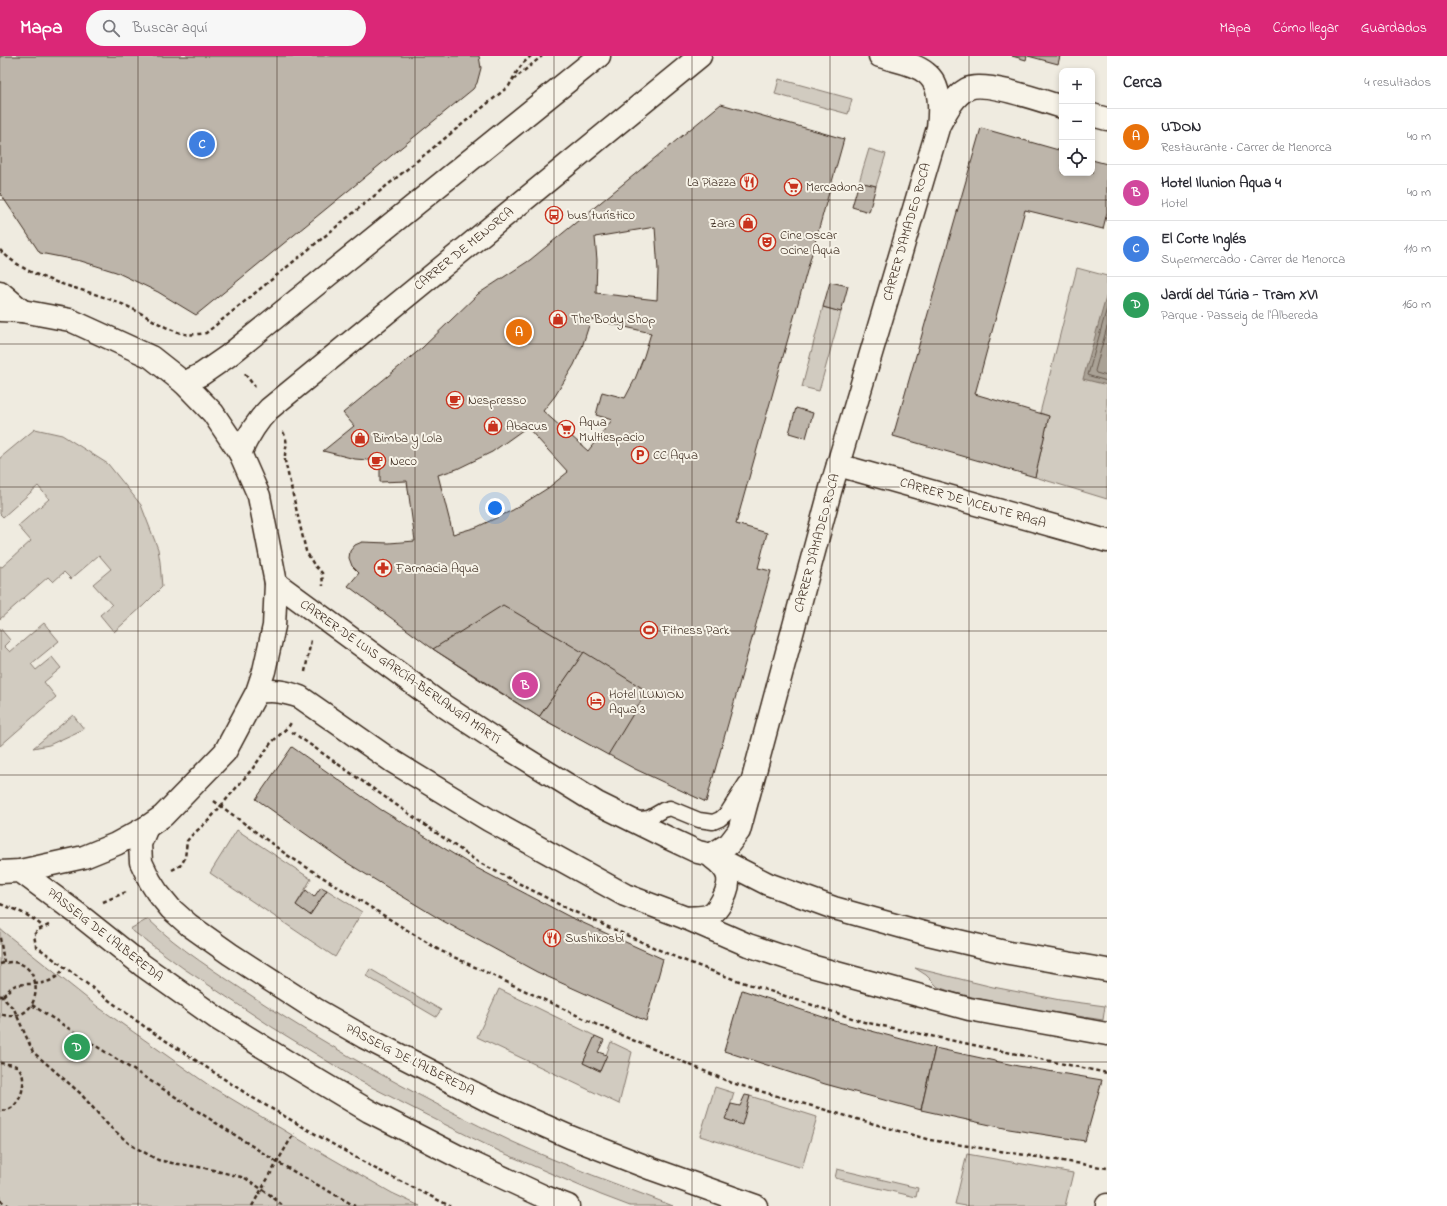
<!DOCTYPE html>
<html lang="es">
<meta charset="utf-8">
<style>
body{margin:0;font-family:"Indie Flower",sans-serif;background:#f7f7f7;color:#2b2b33}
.controls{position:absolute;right:12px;top:12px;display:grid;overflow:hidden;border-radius:8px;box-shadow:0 2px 6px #0003}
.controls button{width:36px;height:36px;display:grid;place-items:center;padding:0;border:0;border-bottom:1px solid #e1e1e2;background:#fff;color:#2b2b33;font:20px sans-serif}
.you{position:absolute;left:495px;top:452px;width:14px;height:14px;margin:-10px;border:3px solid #fff;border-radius:50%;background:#1a73e8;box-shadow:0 0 0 6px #1a73e833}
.badge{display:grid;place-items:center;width:26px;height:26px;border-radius:50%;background:#db2777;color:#fff;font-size:13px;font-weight:700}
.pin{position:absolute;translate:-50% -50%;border:2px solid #fff;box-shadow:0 1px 4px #0006}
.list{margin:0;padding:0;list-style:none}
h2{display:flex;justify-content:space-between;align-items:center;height:52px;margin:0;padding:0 16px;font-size:17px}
h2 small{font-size:13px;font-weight:400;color:#7c7c81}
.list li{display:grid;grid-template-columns:26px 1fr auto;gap:12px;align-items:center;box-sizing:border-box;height:56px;padding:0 16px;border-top:1px solid #e1e1e2}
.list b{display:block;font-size:15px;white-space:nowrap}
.list p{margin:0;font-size:13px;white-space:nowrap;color:#7c7c81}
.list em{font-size:13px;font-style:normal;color:#7c7c81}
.icon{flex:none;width:22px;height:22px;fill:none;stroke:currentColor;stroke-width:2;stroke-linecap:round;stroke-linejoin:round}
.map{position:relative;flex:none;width:1107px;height:1150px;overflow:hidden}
header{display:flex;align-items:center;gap:24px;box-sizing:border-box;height:56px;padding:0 20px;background:#db2777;color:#fff}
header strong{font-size:19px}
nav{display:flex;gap:22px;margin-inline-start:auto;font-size:14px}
.search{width:280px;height:36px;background:#f7f7f7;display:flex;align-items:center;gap:10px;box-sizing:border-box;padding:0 14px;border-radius:22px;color:#7c7c81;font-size:15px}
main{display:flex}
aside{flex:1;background:#fff}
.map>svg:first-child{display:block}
.green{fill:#d1cbc0;stroke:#867a6f}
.water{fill:#aaa296;stroke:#7e7266}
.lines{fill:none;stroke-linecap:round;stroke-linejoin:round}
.shore{stroke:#675a4e;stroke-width:1}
.building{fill:#bdb5aa;stroke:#3b2a1e;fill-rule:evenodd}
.service-casing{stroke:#3b2a1e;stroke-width:17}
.minor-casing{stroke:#3b2a1e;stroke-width:25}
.tertiary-casing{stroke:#3b2a1e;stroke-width:25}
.primary-casing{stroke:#3b2a1e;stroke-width:25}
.path{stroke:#3b2a1e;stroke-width:2.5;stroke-dasharray:4 3;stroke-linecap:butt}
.service{stroke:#f7f3e8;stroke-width:14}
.minor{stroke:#f7f3e8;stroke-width:22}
.tertiary{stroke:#f7f3e8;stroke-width:22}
.primary{stroke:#f7f3e8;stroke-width:22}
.grid{fill:none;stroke:#3b2a1e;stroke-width:1;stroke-opacity:0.55}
.labels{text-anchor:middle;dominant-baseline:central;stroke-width:4;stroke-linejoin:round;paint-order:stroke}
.poi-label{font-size:13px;fill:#3b2a1e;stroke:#f7f3e8;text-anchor:start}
.street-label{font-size:13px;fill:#3b2a1e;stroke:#f7f3e8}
</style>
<header>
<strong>Mapa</strong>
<div class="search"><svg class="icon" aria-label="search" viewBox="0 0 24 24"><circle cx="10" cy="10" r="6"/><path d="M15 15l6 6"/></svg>Buscar aquí</div>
<nav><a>Mapa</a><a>Cómo llegar</a><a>Guardados</a></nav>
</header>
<main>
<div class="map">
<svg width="1107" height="1150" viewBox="0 0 1107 1150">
<rect width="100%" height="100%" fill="#efebe0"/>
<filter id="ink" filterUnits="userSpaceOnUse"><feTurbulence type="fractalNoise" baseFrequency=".025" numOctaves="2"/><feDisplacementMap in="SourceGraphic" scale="8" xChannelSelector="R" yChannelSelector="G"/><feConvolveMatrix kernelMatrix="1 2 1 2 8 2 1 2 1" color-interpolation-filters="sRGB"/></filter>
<g filter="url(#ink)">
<g class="green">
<polygon points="779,23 852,43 848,58 775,38"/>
<polygon points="869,93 886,98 876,130 859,126"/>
<polygon points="1077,212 1107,220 1107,443 1035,421 1049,360 1040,357"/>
<polygon points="823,251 841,256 819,335 802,331"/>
<polygon points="35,373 62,379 108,408 141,449 158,493 160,506 162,531 143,550 114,576 100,559 112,549 93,528 111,513 99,499 71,523 64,516 53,526 48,521 0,563 0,510 2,511 31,485 18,470 49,443 38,430 3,461 0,458 0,402"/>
<polygon points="44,567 59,585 31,608 36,614 52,601 61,612 44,626 56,641 0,690 0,572 10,584 4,590 10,596"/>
<polygon points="73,659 84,673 49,689 33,692"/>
<polygon points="237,774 311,823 296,849 310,859 327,834 362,856 335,901 210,817"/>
<path d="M148,863C180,894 218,917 255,942C337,996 424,1044 513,1086C565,1110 620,1129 673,1150H630L601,1139L501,1096L442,1067L358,1024L272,971L183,912L130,873Z"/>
<polygon points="0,873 98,951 210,1030 317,1094 392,1137 420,1150 0,1150"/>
<polygon points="915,912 993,931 1060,944 1105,950 1103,964 1001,948 952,936 938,931 926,919"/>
<polygon points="370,913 441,954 436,961 366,920"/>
<polygon points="499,933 595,980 583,1007 600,1015 611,986 632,996 619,1048 477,981"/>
<polygon points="715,1031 734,1037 726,1063 741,1068 750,1040 817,1061 802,1112 700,1080"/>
<polygon points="967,1098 1073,1117 1065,1150 966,1150 955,1148"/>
<polygon points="837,1113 918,1132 916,1141 835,1122"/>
</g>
<polygon class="water" points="1107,238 1107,329 1083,323"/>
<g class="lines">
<g class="shore">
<polyline points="1107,252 1088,319 1090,320 1107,325"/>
<polyline points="1107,271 1095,315 1096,317 1107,320"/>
</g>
</g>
<g class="building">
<polygon points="0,0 479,0 481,12 477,27 473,33 196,259 158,236 116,216 81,205 40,197 0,137"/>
<polygon points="1012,0 1027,0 1026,4"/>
<polygon points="1028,0 1060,0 1058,8"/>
<path d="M721,48L844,83L736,468L767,477L758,512L771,515L706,746L635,713L539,661L486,628L433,593L348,530L359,517L352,510L349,502L350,495L355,489L362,486L389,487L415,485L407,425L380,426V405L355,403L323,395L354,370L343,357L422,292L478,238L530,204ZM655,171L658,214L657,244L596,237L597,204L595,181ZM591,263L651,277L644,300L635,323L625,342L602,336L596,359L612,364L588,395L543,355L555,340L574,309L582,291ZM527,371L568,416L548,432L513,454L477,471L453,478L438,419L457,413L492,396Z"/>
<polygon points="981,72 1062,95 1062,117 1092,117 1092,104 1107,108 1107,156 1103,173 1025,154 975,338 1049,360 1035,421 893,380"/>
<polygon points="859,126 876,130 869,156 852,151"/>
<polygon points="830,226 848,230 841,256 823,251"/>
<polygon points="796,352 813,357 806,382 789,377"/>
<polygon points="503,549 584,597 539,661 433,593"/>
<polygon points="584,596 647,635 608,699 539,661"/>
<polygon points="292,691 380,753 473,810 570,861 663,903 646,965 537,916 443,865 344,805 256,743"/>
<polygon points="321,831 327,834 310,859 296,849 306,834 314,841"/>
<polygon points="742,934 838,966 935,992 921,1054 825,1028 724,995"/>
<polygon points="595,980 604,984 598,996 607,999 600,1015 583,1007"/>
<polygon points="935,992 1018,1010 1102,1024 1085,1085 1009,1073 921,1054"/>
<polygon points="745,1039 750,1040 742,1069 725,1063 731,1048 740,1050"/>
</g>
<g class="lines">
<defs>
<polyline id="service" points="632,762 641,763 649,762 663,754 670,752 699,764 713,766 720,763 727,757 746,727"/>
<g id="minor">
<polyline points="1092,59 1107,63"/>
<path d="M939,69C946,56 953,41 967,33C983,24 1043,45 1062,51"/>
<polyline points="838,409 1107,485"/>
<polyline points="276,527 438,646 508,692 597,747 666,781 698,796 711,799 768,828 834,852 924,877 1009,897 1107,914"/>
<path d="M257,636C274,634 283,635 300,641L392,705L489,764L625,839L686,862L748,889L811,910L969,953L1107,978"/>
<path d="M711,799L729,788L739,775L831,432L938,72C940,55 942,29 926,17C914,7 895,5 880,0"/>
<path d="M686,862C692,861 701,862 707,860C719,857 730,832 728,821C726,812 720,807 713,802"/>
<polyline points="1107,1150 1107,1149"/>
</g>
<g id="tertiary">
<polyline points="0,236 22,255"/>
<polyline points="147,771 140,788 141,806 150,825 157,836 171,853 189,869 230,898 315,953 364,981 495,1048 570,1081 652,1113 756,1150"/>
<polyline points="20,815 78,858 142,909 218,963 297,1012 369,1055 461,1102 545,1141 568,1150"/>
</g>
<g id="primary">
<polyline points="0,254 22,255 70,264 151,301 184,327 213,357 240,397 259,440 276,527 274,570 264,615 257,636 225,696 163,760 147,771 116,788 84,801 20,815 0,816"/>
<polyline points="184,327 202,318 228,300 599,0"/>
<path d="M240,397C248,380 256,366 269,353L700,0"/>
</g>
</defs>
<use href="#service" class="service-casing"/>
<use href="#minor" class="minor-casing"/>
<use href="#tertiary" class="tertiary-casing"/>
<use href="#primary" class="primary-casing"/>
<g class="path">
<polyline points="513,24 542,0"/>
<path d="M0,194C34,228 82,230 124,249C144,257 163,273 185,278C192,279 199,278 206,277L509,30C516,17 519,10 531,0"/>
<polyline points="245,318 255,331"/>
<path d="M283,376C290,388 284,392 285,405L306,495L314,509L322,517L323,530"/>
<polyline points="305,616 311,584"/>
<polyline points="292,676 478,806 566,852 675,901 733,923 864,966 1107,1017"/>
<polyline points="214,745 287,799 439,894 593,967 732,1027 930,1084 1107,1112"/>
<polyline points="172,814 181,809 185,802 187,785 191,780 209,764 253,712 271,687 289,670 292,665"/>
<polyline points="103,846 126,836"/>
<path d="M0,848C16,854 31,859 43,871"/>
<polyline points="49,869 38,874 34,879 36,890 145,971 253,1042 374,1112 450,1150"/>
<polyline points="0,882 4,906"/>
<path d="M0,908C47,893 48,973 0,958"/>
<polyline points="0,939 14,953 33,996 80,1037 109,1070 131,1089 158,1104 172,1107 205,1112 245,1122 269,1138 283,1150"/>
<path d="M3,940L12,931L16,929C39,926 50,932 65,911"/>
<polyline points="32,949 277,1106 355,1150"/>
<path d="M0,1007C5,1008 12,1008 16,1010C31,1018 21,1059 0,1054"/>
<polyline points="0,1144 8,1150"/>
<polyline points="252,1150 294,1077"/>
</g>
<use href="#service" class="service"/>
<use href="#minor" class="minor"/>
<use href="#tertiary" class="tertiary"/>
<use href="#primary" class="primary"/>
</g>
</g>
<path class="grid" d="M138,0V1150M277,0V1150M415,0V1150M554,0V1150M692,0V1150M830,0V1150M969,0V1150M0,144H1107M0,288H1107M0,431H1107M0,575H1107M0,719H1107M0,862H1107M0,1006H1107"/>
<defs>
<symbol id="restaurant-ring" viewBox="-11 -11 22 22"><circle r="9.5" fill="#f7f3e8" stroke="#c8321e" stroke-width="1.5"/><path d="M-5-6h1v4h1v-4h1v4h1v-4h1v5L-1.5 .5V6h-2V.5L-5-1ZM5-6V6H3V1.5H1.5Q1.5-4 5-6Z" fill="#c8321e"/></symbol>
<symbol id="supermarket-ring" viewBox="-11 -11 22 22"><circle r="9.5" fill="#f7f3e8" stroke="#c8321e" stroke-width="1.5"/><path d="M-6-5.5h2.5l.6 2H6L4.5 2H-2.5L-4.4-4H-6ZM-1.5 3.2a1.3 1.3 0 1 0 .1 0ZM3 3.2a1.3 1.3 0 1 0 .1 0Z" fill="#c8321e"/></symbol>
<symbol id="bus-ring" viewBox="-11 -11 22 22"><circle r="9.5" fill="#f7f3e8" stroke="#c8321e" stroke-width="1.5"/><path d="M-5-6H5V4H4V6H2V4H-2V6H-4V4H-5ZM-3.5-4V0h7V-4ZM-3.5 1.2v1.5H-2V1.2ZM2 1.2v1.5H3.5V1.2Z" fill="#c8321e"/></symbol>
<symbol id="shop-ring" viewBox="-11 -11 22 22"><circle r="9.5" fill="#f7f3e8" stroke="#c8321e" stroke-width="1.5"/><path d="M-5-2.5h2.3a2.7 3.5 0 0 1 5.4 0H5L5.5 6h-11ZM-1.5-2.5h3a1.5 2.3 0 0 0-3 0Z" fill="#c8321e"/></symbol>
<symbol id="theatre-ring" viewBox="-11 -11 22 22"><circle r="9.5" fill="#f7f3e8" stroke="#c8321e" stroke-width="1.5"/><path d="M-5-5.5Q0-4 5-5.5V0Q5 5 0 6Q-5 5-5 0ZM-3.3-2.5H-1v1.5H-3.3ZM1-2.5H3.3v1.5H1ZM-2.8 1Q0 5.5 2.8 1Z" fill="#c8321e"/></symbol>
<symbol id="cafe-ring" viewBox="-11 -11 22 22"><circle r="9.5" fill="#f7f3e8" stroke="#c8321e" stroke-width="1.5"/><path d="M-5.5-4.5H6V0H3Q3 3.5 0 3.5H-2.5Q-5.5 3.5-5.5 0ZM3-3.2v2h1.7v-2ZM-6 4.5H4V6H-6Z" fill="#c8321e"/></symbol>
<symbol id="parking-ring" viewBox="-11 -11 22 22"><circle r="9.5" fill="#f7f3e8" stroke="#c8321e" stroke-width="1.5"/><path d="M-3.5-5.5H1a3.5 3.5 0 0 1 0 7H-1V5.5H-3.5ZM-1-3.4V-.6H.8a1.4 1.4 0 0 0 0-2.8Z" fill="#c8321e"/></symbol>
<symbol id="pharmacy-ring" viewBox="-11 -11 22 22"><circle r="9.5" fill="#f7f3e8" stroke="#c8321e" stroke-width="1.5"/><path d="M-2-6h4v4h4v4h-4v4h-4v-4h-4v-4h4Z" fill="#c8321e"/></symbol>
<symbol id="stadium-ring" viewBox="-11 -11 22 22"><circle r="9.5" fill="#f7f3e8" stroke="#c8321e" stroke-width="1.5"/><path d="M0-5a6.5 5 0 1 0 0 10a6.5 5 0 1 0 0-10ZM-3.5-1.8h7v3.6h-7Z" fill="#c8321e"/></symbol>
<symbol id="hotel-ring" viewBox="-11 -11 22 22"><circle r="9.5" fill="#f7f3e8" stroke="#c8321e" stroke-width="1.5"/><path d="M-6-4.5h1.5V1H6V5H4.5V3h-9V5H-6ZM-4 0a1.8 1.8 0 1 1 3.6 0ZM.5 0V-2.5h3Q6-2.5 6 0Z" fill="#c8321e"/></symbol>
</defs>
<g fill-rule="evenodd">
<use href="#restaurant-ring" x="739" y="116" width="20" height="20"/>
<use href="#supermarket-ring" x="783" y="121" width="20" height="20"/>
<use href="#bus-ring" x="544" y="149" width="20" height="20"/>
<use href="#shop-ring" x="738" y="157" width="20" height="20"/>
<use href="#theatre-ring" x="757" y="176" width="20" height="20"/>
<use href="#shop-ring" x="548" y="253" width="20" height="20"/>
<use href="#cafe-ring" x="445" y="334" width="20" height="20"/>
<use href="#shop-ring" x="483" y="360" width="20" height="20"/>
<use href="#supermarket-ring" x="556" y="363" width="20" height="20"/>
<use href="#shop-ring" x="350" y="372" width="20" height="20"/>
<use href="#parking-ring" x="630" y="389" width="20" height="20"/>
<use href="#cafe-ring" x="367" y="395" width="20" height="20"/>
<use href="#pharmacy-ring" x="373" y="502" width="20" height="20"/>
<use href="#stadium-ring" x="639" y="564" width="20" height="20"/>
<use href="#hotel-ring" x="586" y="635" width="20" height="20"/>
<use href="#restaurant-ring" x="542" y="872" width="20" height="20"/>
</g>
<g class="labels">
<g class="poi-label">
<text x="736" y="126" text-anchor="end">La Piazza</text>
<text x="806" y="131">Mercadona</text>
<text x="567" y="159">bus turístico</text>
<text x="735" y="167" text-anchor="end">Zara</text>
<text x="780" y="179">Cine Oscar<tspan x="780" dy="15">Ocine Aqua</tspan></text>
<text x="571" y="263">The Body Shop</text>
<text x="468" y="344">Nespresso</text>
<text x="579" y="366">Aqua<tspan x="579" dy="15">Multiespacio</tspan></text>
<text x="506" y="370">Abacus</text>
<text x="373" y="382">Bimba y Lola</text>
<text x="653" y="399">CC Aqua</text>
<text x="390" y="405">Neco</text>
<text x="396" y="512">Farmacia Aqua</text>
<text x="662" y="574">Fitness Park</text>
<text x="609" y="638">Hotel ILUNION<tspan x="609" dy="15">Aqua 3</tspan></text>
<text x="565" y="882">Sushikosbi</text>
</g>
<g class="street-label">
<text transform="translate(907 176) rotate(-74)">CARRER D'AMADEO ROCA</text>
<text transform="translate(464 193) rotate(-39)">CARRER DE MENORCA</text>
<text transform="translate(973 447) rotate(16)">CARRER DE VICENTE RAGA</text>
<text transform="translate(817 487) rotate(-75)">CARRER D'AMADEO ROCA</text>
<text transform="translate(400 616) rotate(35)">CARRER DE LUIS GARCÍA-BERLANGA MARTÍ</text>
<text transform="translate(105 879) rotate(38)">PASSEIG DE L'ALBEREDA</text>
<text transform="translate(410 1004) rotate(27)">PASSEIG DE L'ALBEREDA</text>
</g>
</g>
</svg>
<div class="controls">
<button>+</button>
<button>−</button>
<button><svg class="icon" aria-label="locate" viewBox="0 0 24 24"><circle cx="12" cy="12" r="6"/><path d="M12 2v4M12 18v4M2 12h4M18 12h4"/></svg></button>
</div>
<div class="you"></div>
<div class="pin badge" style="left:519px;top:276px;background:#e8710a">A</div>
<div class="pin badge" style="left:525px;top:629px;background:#d1479c">B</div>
<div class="pin badge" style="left:202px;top:88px;background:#3f7fe0">C</div>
<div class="pin badge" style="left:77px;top:991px;background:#2e9e5b">D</div>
</div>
<aside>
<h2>Cerca<small>4 resultados</small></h2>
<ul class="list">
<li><span class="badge" style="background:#e8710a">A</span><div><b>UDON</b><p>Restaurante · Carrer de Menorca</p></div><em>40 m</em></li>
<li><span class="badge" style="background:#d1479c">B</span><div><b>Hotel Ilunion Aqua 4</b><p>Hotel</p></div><em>40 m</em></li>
<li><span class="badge" style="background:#3f7fe0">C</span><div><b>El Corte Inglés</b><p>Supermercado · Carrer de Menorca</p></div><em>110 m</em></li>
<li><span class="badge" style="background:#2e9e5b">D</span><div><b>Jardí del Túria - Tram XVI</b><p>Parque · Passeig de l'Albereda</p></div><em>160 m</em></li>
</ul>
</aside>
</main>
